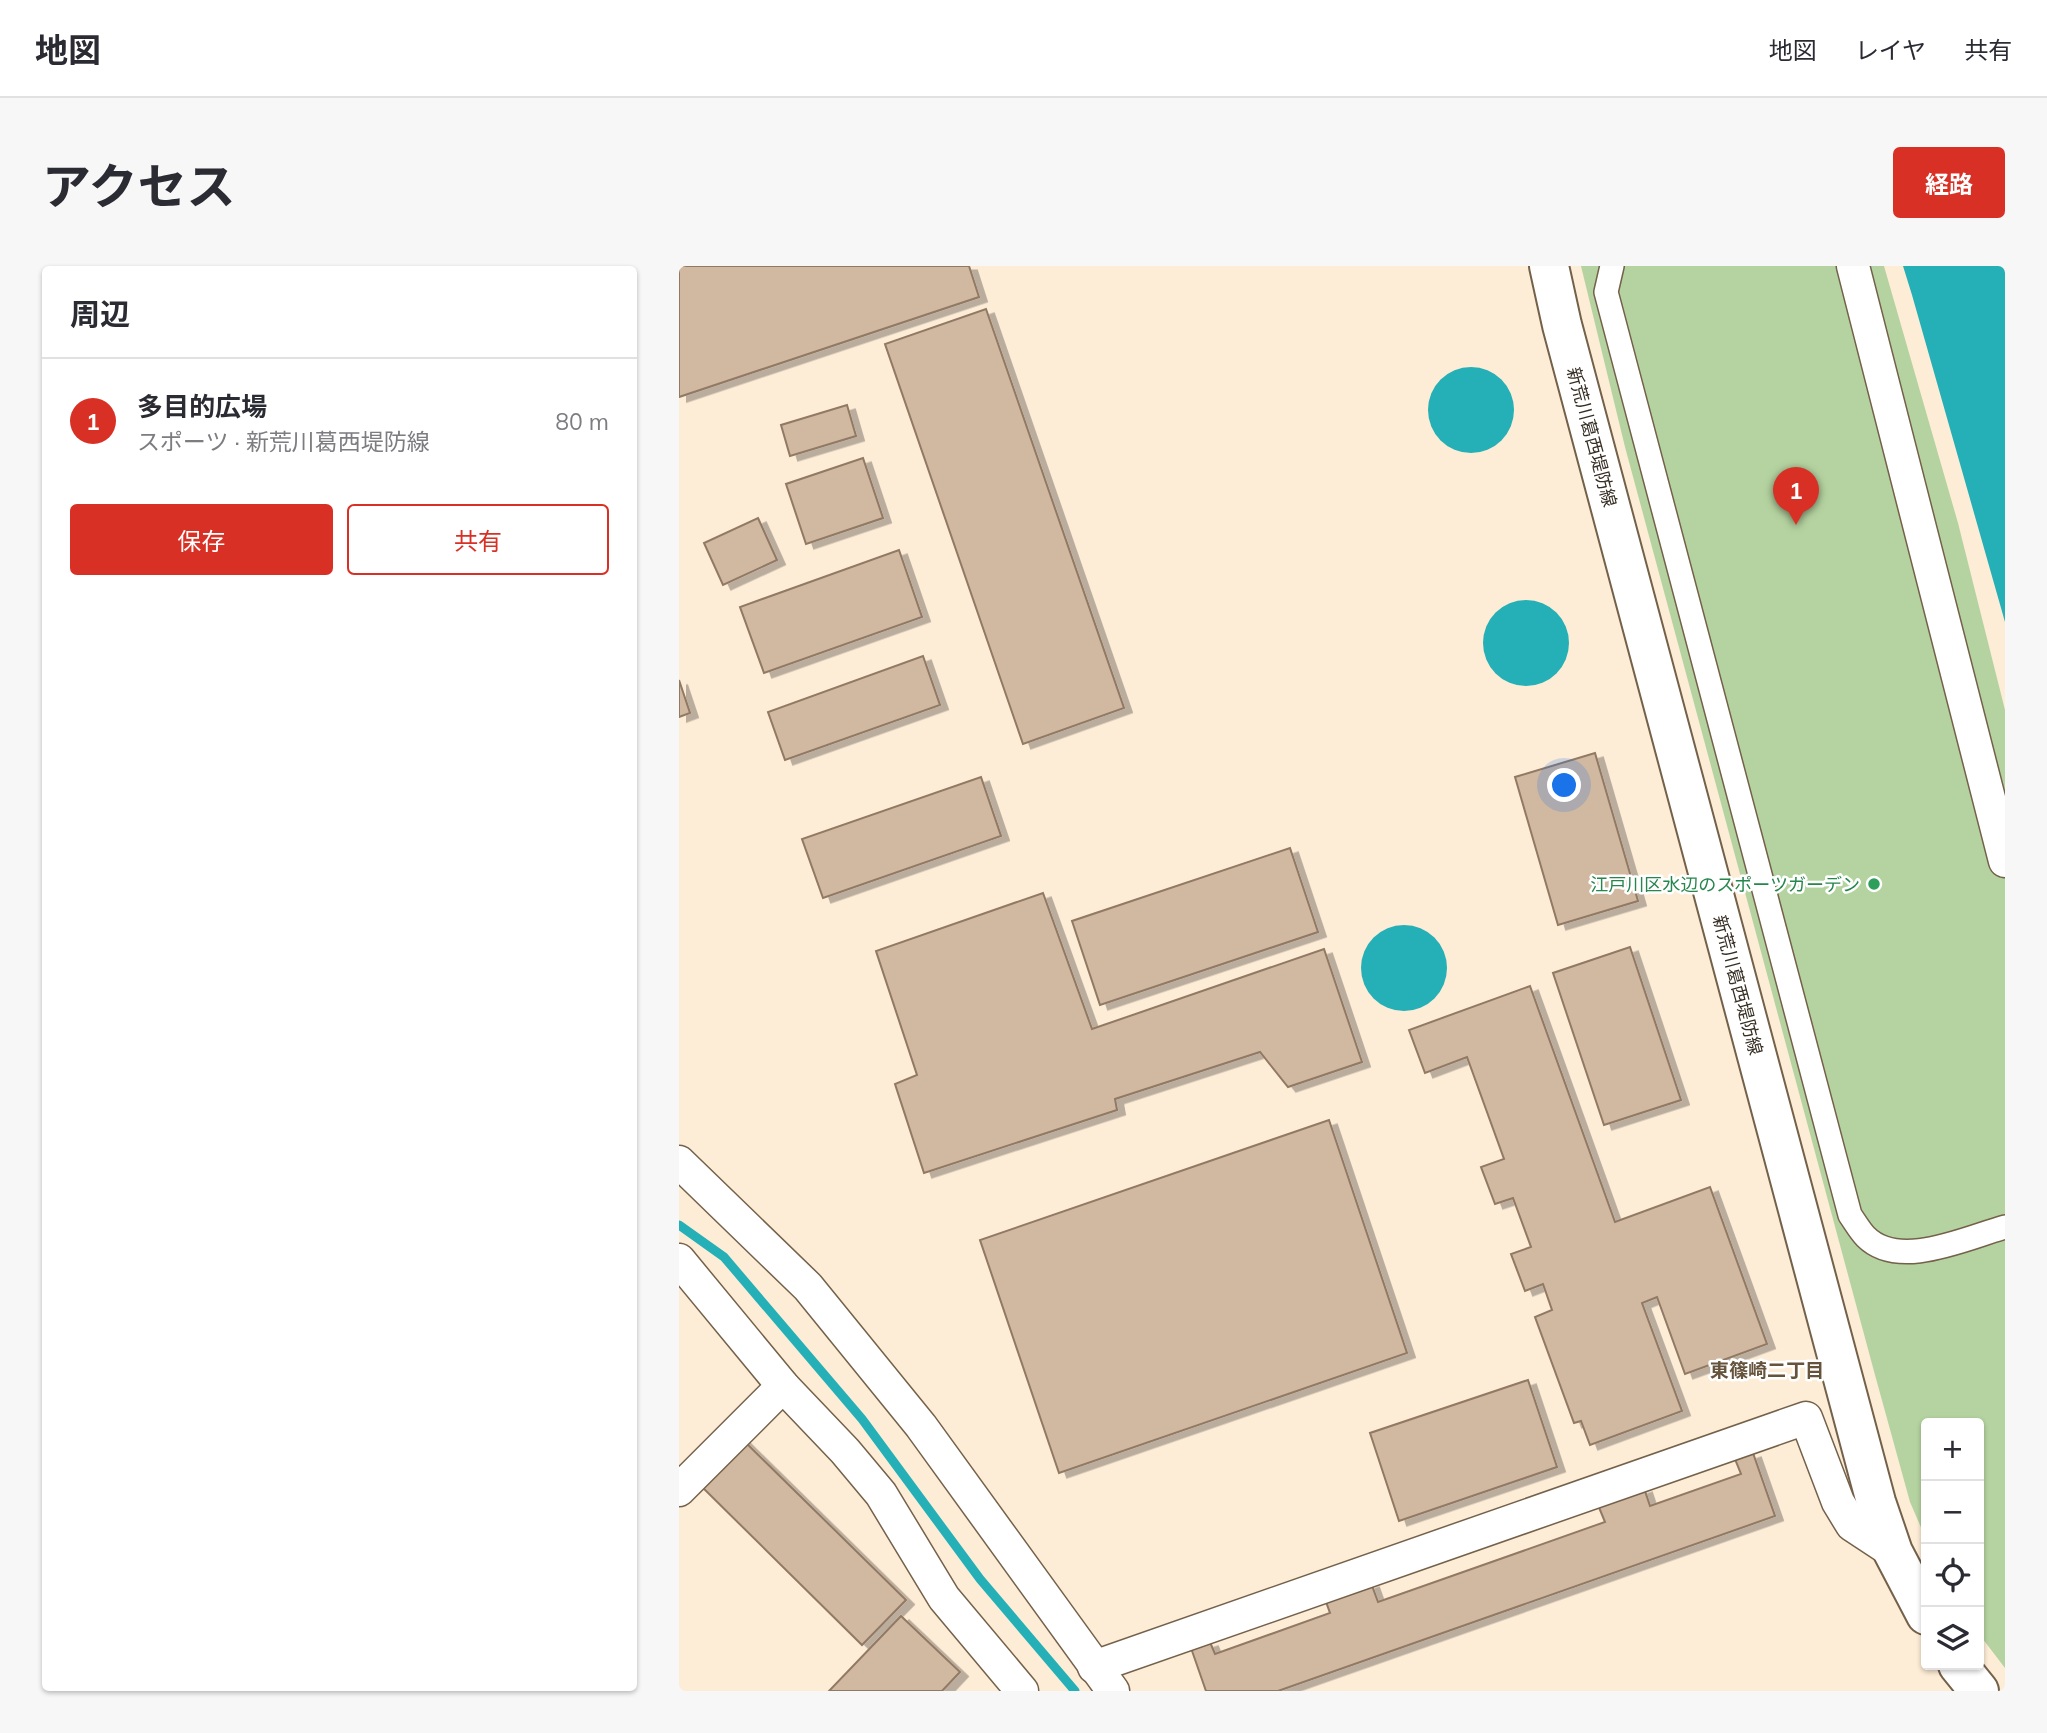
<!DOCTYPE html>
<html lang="ja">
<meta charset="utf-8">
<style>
body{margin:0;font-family:Mulish,"Noto Sans JP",sans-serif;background:#f7f7f7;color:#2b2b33}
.controls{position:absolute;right:21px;bottom:21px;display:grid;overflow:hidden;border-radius:7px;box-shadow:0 2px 5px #0004}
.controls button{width:63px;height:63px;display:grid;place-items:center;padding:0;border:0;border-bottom:2px solid #e1e1e2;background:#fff;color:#2b2b33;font:35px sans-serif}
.you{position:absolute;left:886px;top:520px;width:24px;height:24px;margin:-18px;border:5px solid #fff;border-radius:50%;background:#1a73e8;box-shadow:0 0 0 10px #1a73e833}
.badge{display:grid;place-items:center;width:46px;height:46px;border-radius:50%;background:#d93025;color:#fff;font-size:23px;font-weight:700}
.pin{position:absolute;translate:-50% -58px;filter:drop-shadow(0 2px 4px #0008)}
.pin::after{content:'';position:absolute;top:37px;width:24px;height:21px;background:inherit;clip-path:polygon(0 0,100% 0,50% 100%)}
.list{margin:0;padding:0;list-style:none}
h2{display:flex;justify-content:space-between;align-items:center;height:91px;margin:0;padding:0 28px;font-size:30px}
h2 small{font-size:23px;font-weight:400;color:#7c7c81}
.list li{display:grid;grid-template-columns:46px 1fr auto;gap:21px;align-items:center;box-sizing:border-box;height:126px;padding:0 28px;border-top:2px solid #e1e1e2}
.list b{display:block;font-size:26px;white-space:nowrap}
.list p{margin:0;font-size:23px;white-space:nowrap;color:#7c7c81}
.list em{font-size:23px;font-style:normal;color:#7c7c81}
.actions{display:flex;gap:14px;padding:21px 28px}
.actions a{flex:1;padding:16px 0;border:2px solid #d93025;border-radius:7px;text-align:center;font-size:24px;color:#d93025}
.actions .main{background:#d93025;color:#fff}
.icon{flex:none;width:38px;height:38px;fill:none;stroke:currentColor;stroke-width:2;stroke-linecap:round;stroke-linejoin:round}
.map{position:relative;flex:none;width:1326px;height:1425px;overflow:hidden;border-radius:7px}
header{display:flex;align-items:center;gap:42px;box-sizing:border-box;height:98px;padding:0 35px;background:#fff;border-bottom:2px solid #e1e1e2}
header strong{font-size:33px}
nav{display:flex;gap:38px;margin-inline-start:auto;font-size:24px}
.intro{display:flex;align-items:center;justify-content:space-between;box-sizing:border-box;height:168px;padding:0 42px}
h1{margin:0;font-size:49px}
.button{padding:18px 32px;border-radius:7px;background:#d93025;color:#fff;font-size:24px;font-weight:700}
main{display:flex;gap:42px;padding:0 42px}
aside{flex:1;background:#fff;border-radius:7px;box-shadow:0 2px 5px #0004}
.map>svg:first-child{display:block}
.green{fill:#b5d3a0}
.water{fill:#24b0b6}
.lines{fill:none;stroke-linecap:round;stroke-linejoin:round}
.stream{stroke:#24b0b6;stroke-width:9}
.building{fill:#d1b8a1;stroke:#917964;stroke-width:2;filter:url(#shadow)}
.pedestrian-casing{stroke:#74614a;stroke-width:26}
.minor-casing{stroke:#74614a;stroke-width:35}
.secondary-casing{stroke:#74614a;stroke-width:42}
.pedestrian{stroke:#fff;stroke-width:23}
.minor{stroke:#fff;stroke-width:32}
.secondary{stroke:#fff;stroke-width:38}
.leisure-dot{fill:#2e9e5b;stroke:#fff;stroke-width:2.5}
.labels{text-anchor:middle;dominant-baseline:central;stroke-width:5;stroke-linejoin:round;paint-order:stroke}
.street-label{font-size:18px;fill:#362e24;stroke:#fff}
.leisure-label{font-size:18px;fill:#27864d;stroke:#fff;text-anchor:end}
.neighbourhood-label{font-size:19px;font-weight:bold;fill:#65533c;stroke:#fff}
</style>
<header>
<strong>地図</strong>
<nav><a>地図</a><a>レイヤ</a><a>共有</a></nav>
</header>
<div class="intro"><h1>アクセス</h1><a class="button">経路</a></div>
<main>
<aside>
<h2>周辺<small></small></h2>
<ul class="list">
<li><span class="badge">1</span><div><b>多目的広場</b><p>スポーツ · 新荒川葛西堤防線</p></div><em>80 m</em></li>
</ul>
<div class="actions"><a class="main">保存</a><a>共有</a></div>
</aside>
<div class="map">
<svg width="1326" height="1425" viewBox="0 0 1326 1425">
<defs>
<filter id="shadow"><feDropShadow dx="8" dy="4.5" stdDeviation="0" flood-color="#0004"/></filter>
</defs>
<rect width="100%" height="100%" fill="#fdecd6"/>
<polygon class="green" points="902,0 1205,0 1279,257 1326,444 1326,1402 1300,1368 1300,1157 1247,1157 1247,1273 1231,1236 1196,1109 946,181"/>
<g class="water">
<polygon points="1224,0 1326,0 1326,356 1233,29"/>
<circle cx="792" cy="144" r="43"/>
<circle cx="847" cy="377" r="43"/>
<circle cx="725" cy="702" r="43"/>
</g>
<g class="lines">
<polyline class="stream" points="0,959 45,991 183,1153 301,1313 396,1425"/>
</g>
<g class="building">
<polygon points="0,0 290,0 300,31 0,131"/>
<polygon points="307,43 445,442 344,478 206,78"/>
<polygon points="168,139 177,170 111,190 102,159"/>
<polygon points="184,192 204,252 127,278 107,218"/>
<polygon points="79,252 98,294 44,319 25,277"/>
<polygon points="220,284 243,351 85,407 61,341"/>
<polygon points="244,390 261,439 106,494 89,446"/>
<polygon points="0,414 11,447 0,451"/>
<polygon points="916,487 959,635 879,659 836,511"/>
<polygon points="302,511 322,570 144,632 123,573"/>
<polygon points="611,582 639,666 421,739 393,655"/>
<polygon points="364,627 413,763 645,683 683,796 609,821 581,786 436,833 438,844 245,907 216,818 238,809 197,685"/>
<polygon points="951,681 1002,834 925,859 874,707"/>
<polygon points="851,720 936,956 1031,921 1088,1078 1006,1108 978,1031 963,1037 1003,1145 911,1179 902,1155 895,1157 856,1051 873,1044 864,1018 846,1025 832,988 852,981 834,932 816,938 802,901 825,893 788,791 746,807 730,764"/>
<polygon points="650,854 728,1087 380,1207 301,974"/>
<polygon points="849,1114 878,1201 720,1255 691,1167"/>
<polygon points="60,1170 227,1334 183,1379 17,1215"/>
<polygon points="1074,1187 1096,1250 599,1425 527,1425 512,1382 531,1376 536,1388 651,1347 646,1333 692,1317 699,1336 926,1256 919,1239 965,1222 971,1240 1062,1208 1056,1193"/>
<polygon points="222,1350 281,1406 263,1425 150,1425"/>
</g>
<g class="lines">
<defs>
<path id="pedestrian" d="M933,0L927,26L1171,949C1176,956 1181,965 1187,971C1220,1004 1287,972 1326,961"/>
<g id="minor">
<polyline points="1174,0 1326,595"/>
<polyline points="0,896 129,1021 242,1160 434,1425"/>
<polyline points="0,994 104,1120 166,1185 202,1228 265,1332 343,1425"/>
<polyline points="0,1224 104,1120"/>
<polyline points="415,1401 1127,1152 1159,1236 1173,1259 1214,1286"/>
</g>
<g id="secondary">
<polyline points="870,0 883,59 1197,1236 1214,1286 1247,1349"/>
<polyline points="1279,1399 1300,1425"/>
</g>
</defs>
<use href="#pedestrian" class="pedestrian-casing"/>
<use href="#minor" class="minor-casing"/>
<use href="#secondary" class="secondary-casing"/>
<use href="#pedestrian" class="pedestrian"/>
<use href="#minor" class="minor"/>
<use href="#secondary" class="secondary"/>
</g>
<circle class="leisure-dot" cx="1195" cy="618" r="7"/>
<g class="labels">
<g class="street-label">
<text transform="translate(913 171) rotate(75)">新荒川葛西堤防線</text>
<text transform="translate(1059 719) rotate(75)">新荒川葛西堤防線</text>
</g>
<g class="leisure-label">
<text x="1181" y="618">江戸川区水辺のスポーツガーデン</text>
</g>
<g class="neighbourhood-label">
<text x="1088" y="1104">東篠崎二丁目</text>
</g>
</g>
</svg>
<div class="controls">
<button>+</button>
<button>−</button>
<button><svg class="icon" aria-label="locate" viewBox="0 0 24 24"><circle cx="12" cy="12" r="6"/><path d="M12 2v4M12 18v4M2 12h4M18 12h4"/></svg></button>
<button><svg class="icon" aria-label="layers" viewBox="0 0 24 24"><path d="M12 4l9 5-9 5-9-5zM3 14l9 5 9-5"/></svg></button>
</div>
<div class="you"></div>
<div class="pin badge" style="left:1117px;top:259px">1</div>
</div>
</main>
